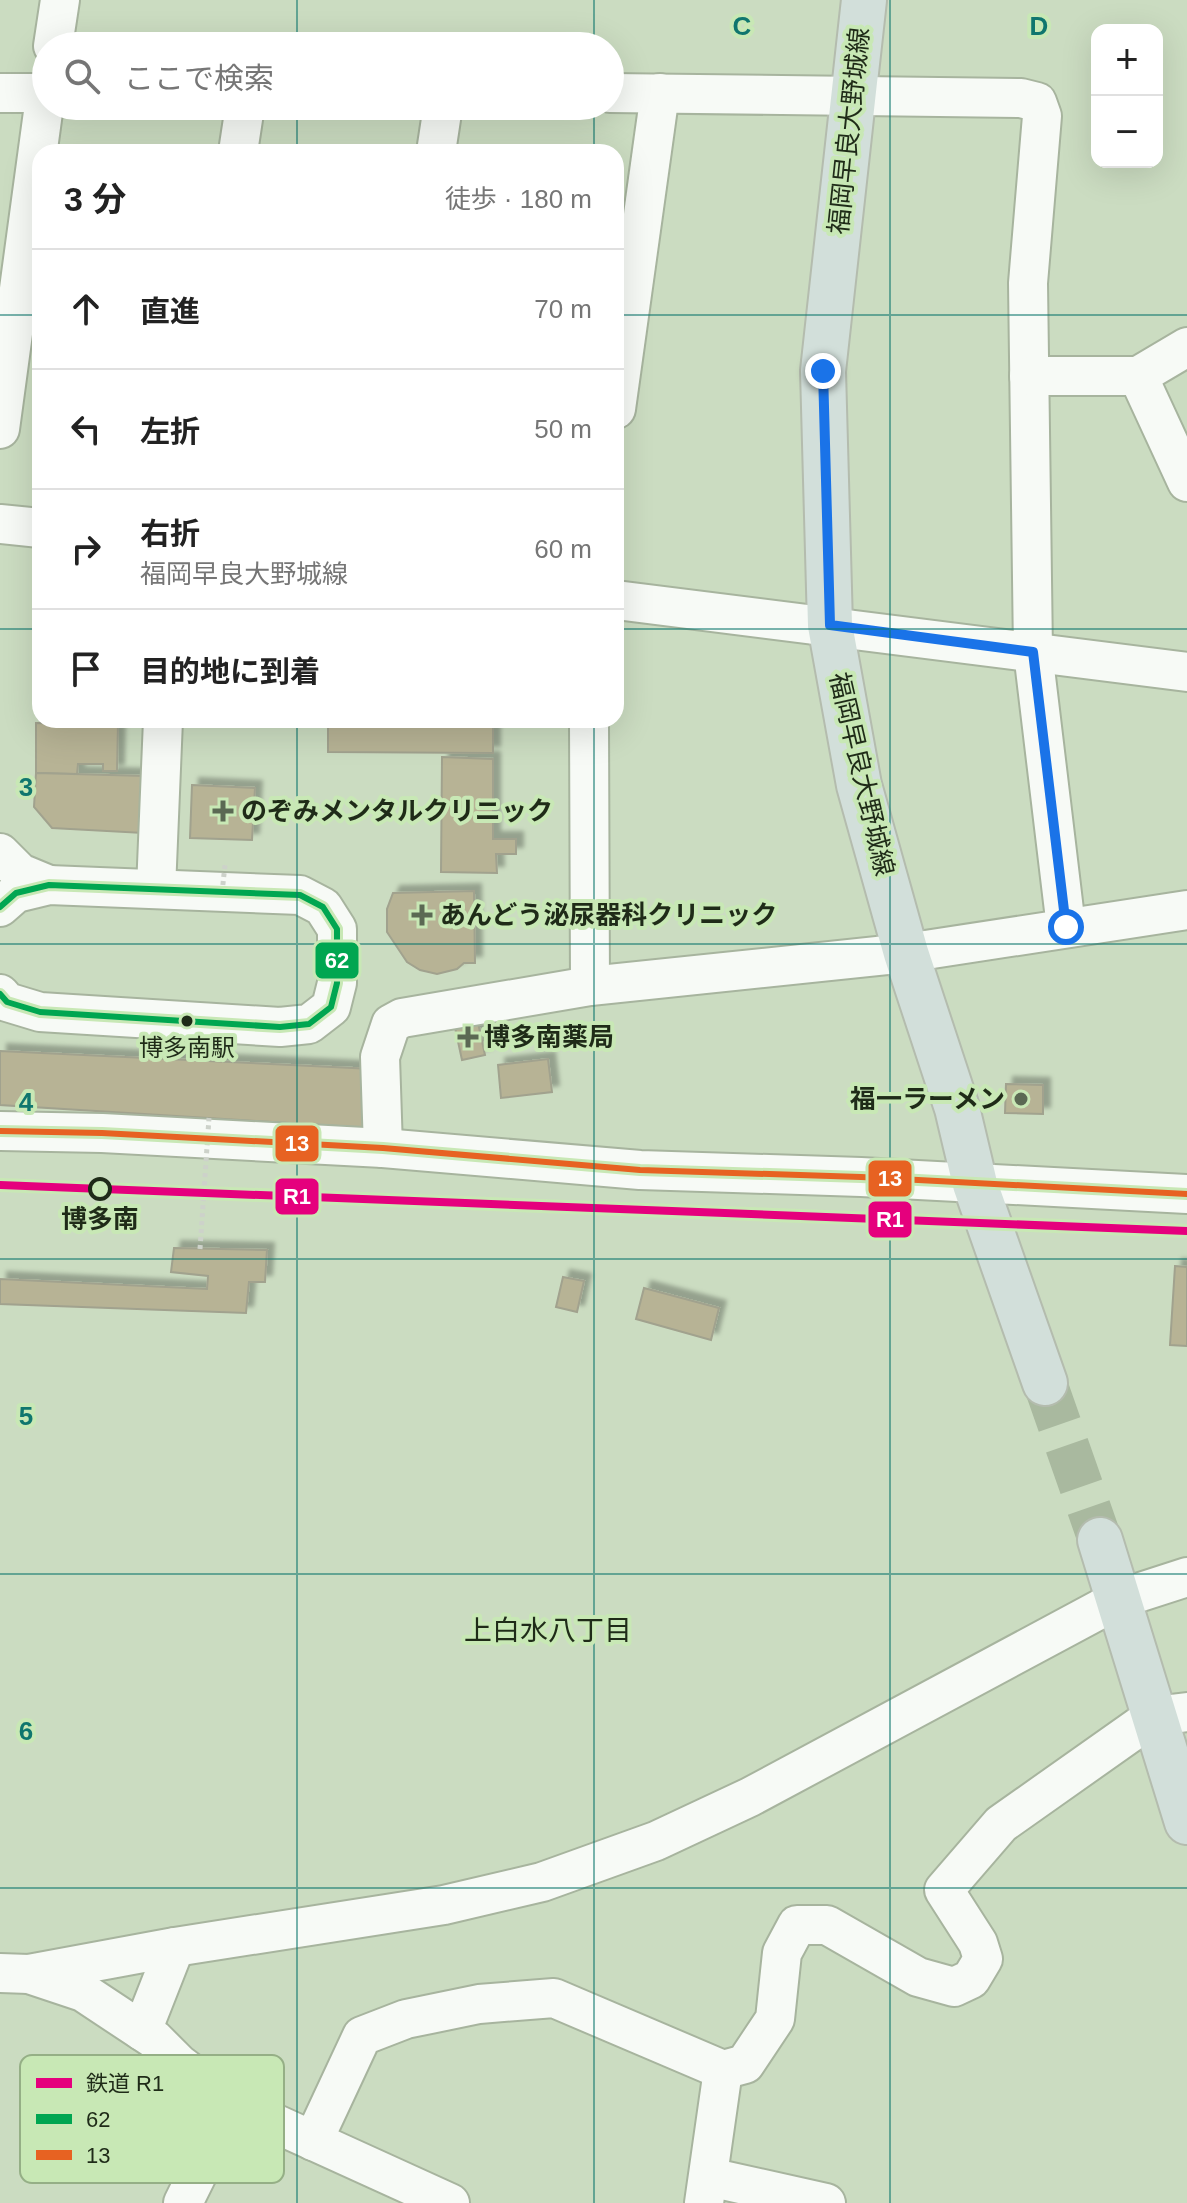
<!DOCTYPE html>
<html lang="ja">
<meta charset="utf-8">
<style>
body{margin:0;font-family:Helvetica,"Noto Sans JP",sans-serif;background:#f2f2f2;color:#222}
.controls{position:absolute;right:24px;top:24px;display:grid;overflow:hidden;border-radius:16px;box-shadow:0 8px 32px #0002}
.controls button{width:72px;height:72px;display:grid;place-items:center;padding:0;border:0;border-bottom:2px solid #e0e0e0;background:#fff;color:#222;font:40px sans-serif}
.stop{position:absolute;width:24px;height:24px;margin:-18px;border:6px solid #1a73e8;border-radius:50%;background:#fff}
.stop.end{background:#1a73e8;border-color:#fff;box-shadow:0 2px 8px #0008}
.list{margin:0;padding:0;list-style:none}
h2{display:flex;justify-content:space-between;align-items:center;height:104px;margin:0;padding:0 32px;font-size:34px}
h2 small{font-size:26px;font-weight:400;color:#767676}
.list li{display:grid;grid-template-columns:52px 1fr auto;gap:24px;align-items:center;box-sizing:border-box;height:120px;padding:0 32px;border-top:2px solid #e0e0e0}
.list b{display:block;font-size:30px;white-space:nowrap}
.list p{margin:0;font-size:26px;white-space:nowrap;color:#767676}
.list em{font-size:26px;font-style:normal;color:#767676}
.icon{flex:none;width:44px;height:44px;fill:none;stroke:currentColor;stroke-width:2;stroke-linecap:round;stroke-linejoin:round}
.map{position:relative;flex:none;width:1187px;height:2203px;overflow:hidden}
.search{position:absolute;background:#fff;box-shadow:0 8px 32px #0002;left:32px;top:32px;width:592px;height:88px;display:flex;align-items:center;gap:20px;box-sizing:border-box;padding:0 28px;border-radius:44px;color:#767676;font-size:30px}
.panel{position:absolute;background:#fff;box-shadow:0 8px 32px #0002;left:32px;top:144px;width:592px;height:584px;border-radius:24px}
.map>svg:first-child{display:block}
.building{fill:#b7b395;stroke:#a1a28e;stroke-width:2;filter:url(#shadow)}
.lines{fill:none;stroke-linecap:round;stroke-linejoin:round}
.major-tunnel{stroke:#a9b99f;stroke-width:44;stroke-dasharray:44 22;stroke-linecap:butt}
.minor-casing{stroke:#a7b49e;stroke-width:42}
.major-casing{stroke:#b4bcae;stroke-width:48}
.minor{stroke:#f7faf6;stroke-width:38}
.major{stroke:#d2dfda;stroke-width:44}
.path-bridge{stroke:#cdd2ca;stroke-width:5;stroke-dasharray:4 4;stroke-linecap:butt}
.bus-1-casing{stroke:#c8e8b5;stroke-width:12}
.bus-2-casing{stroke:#c8e8b5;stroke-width:12}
.bus-1{stroke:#00a651;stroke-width:6}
.bus-2{stroke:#e76222;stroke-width:6}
.rail-1-casing{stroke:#c8e8b5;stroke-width:14}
.rail-1{stroke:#e5007d;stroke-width:8}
.route{stroke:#1a73e8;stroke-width:10}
.grid{fill:none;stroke:#0f766e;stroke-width:2;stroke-opacity:0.55}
.poi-dot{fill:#5b6953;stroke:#c8e8b5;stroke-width:3}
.bus-dot{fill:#1f2b18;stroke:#c8e8b5;stroke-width:3}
.stop-dot{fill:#c8e8b5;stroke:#1f2b18;stroke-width:4}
.labels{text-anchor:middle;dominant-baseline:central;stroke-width:8;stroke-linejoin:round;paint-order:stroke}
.bus-label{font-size:24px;fill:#1f2b18;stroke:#c8e8b5}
.street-label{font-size:26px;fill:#1f2b18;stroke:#c8e8b5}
.poi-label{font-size:26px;font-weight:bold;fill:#1f2b18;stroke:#c8e8b5;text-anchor:start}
.stop-label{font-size:26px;font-weight:bold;fill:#1f2b18;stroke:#c8e8b5}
.neighbourhood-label{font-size:28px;fill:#1f2b18;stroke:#c8e8b5}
.key{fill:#c8e8b5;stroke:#95af86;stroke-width:2}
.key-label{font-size:22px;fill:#1f2b18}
.grid-label{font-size:26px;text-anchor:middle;font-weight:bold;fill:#0f766e;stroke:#c8e8b5;stroke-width:8;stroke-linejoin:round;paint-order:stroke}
.line-badge{stroke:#c8e8b5;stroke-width:3}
.badge-label{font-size:22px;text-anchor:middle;font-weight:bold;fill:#fff}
</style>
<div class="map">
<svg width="1187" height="2203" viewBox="0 0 1187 2203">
<defs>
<filter id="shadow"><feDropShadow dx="7" dy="-7" stdDeviation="2" flood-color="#0004"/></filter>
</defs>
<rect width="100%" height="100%" fill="#cbdcc1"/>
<g class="building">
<polygon points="328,720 493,720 493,753 328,752"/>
<polygon points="36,723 118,724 117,771 103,771 103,764 78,764 77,774 36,773"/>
<polygon points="442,757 493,759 493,839 516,839 516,854 496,854 497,873 441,872"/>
<polygon points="36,773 146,776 143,833 52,828 34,807"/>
<polygon points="192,785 255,788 252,840 190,838"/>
<polygon points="474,891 475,963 464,963 457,969 437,974 420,970 407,962 387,932 387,909 393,893"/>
<polygon points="477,1018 485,1055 462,1060 454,1023"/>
<polygon points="0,1051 373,1069 370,1128 0,1105"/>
<polygon points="548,1059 552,1092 501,1098 498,1065"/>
<polygon points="1006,1084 1043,1085 1043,1114 1005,1113"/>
<polygon points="174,1248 267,1250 265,1282 249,1282 246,1313 0,1304 0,1279 207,1289 208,1276 171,1272"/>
<polygon points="1175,1266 1187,1267 1187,1346 1170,1345"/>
<polygon points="563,1277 584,1281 577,1312 556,1307"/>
<polygon points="644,1288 719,1308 711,1340 636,1319"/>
</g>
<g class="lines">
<polyline class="major-tunnel" points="1045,1383 1100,1540"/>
<defs>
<g id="minor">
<polyline points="53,46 60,0"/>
<polyline points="0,93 46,93"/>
<polyline points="610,93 1021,98 1037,102 1042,116 1028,283 1033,652 1066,927"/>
<polyline points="238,152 245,106"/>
<polyline points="436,152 443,106"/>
<polyline points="1029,376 1138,376 1187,482"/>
<polyline points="1138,376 1187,347"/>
<polyline points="616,409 660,93"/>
<polyline points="0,429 46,90"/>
<polyline points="0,524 40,528"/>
<polyline points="616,600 1187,672"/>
<polyline points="589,720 590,986"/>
<polyline points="0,853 20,873 49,885"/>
<polyline points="156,889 163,720"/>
<polyline points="0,907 16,893 49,885 300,895 323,907 337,929 337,983 331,1007 309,1024 280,1027 40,1012 7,1002 0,994"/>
<polyline points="0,1131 102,1133 383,1148 640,1170 861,1177 1187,1194"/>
<polyline points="383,1148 380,1057 391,1024 402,1018 590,986 906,953 1187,910"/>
<polyline points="0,1973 29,1974 83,1992 154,2039 179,2064 232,2104 450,2203"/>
<polyline points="29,1974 175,1947 444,1905 542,1882 656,1841 750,1797 1119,1599 1187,1577"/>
<polyline points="142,2031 175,1947"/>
<polyline points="313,2141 362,2036 406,2019 479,2004 554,1998 723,2070"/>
<polyline points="709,2177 826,2203"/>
<polyline points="183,2203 232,2104"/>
<polyline points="704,2203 723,2070 745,2064 775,2019 782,1953 797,1925 827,1925 918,1977 954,1987 971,1979 983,1959 978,1943 944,1890 1001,1824 1154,1716 1187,1712"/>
</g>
<g id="major">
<polyline points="864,0 823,371 830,625 859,785 906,953 957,1108 975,1184 1045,1383"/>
<polyline points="1100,1540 1187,1822"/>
</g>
</defs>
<use href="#minor" class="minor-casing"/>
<use href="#major" class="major-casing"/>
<use href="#minor" class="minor"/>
<use href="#major" class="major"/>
<g class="path-bridge">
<polyline points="222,893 225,865"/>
<polyline points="200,1249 209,1118"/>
</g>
<defs>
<polyline id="bus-1" points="0,907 16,893 49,885 300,895 323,907 337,929 337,983 331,1007 309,1024 280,1027 40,1012 7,1002 0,994"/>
<polyline id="bus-2" points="0,1131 102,1133 383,1148 640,1170 861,1177 1187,1194"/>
</defs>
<use href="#bus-1" class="bus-1-casing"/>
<use href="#bus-2" class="bus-2-casing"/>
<use href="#bus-1" class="bus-1"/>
<use href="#bus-2" class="bus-2"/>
<defs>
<polyline id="rail-1" points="0,1185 1187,1231"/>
</defs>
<use href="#rail-1" class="rail-1-casing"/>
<use href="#rail-1" class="rail-1"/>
</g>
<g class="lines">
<polyline class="route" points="823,371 830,625 1033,652 1066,927"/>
</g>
<path class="grid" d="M297,0V46M594,0V46M890,0V2203M297,106V152M594,106V152M0,315H40M616,315H1187M0,629H40M616,629H1187M297,720V2203M594,720V2203M0,944H1187M0,1259H1187M0,1574H1187M0,1888H1187"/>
<g class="poi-dot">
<path d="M219 799h8v8h8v8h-8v8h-8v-8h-8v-8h8z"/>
<path d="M418 903h8v8h8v8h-8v8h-8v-8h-8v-8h8z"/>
<path d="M464 1025h8v8h8v8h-8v8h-8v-8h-8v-8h8z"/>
<circle cx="1021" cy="1099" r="8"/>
</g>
<circle class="bus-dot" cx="187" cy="1021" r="7"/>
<circle class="stop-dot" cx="100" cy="1189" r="10"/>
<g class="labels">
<g class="bus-label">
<text x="187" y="1047">博多南駅</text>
</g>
<g class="street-label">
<text transform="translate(849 131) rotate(-84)">福岡早良大野城線</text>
<text transform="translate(862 774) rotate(77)">福岡早良大野城線</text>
</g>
<g class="poi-label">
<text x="241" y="811">のぞみメンタルクリニック</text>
<text x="440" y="915">あんどう泌尿器科クリニック</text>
<text x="484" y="1037">博多南薬局</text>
<text x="1005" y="1099" text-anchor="end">福一ラーメン</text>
</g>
<g class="stop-label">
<text x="100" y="1219">博多南</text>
</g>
<g class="neighbourhood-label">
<text x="548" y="1630">上白水八丁目</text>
</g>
</g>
<rect x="20" y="2055" width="264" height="128" rx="12" class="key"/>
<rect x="36" y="2078" width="36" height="10" fill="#e5007d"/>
<rect x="36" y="2114" width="36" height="10" fill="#00a651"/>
<rect x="36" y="2150" width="36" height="10" fill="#e76222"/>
<g class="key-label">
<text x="86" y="2091">鉄道 R1</text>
<text x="86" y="2127">62</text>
<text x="86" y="2163">13</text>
</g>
<g class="grid-label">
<text x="742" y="35">C</text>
<text x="1039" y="35">D</text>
<text x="26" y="796">3</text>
<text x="26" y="1111">4</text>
<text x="26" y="1425">5</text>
<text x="26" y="1740">6</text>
</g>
<g class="line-badge">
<rect x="314" y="941" width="46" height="39" rx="8" fill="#00a651"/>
<rect x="274" y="1124" width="46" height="39" rx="8" fill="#e76222"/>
<rect x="867" y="1159" width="46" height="39" rx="8" fill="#e76222"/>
<rect x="274" y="1177" width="46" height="39" rx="8" fill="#e5007d"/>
<rect x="867" y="1200" width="46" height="39" rx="8" fill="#e5007d"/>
</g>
<g class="badge-label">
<text x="337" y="968">62</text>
<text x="297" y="1151">13</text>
<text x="890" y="1186">13</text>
<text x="297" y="1204">R1</text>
<text x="890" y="1227">R1</text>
</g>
</svg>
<div class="controls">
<button>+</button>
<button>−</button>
</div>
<div class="stop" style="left:1066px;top:927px"></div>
<div class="stop end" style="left:823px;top:371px"></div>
<div class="search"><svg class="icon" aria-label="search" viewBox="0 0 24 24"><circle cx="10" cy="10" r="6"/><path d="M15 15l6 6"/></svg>ここで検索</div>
<section class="panel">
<h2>3 分<small>徒歩 · 180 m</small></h2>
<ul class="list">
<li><svg class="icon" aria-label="ahead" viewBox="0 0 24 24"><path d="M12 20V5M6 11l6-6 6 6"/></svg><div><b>直進</b></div><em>70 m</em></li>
<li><svg class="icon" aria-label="left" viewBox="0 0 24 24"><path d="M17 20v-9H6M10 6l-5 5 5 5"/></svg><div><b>左折</b></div><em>50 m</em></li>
<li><svg class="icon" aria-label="right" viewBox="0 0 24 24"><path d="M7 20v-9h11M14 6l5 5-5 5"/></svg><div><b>右折</b><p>福岡早良大野城線</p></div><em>60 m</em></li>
<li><svg class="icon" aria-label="arrive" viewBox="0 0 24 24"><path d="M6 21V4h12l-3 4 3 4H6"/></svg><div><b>目的地に到着</b></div></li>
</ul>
</section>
</div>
